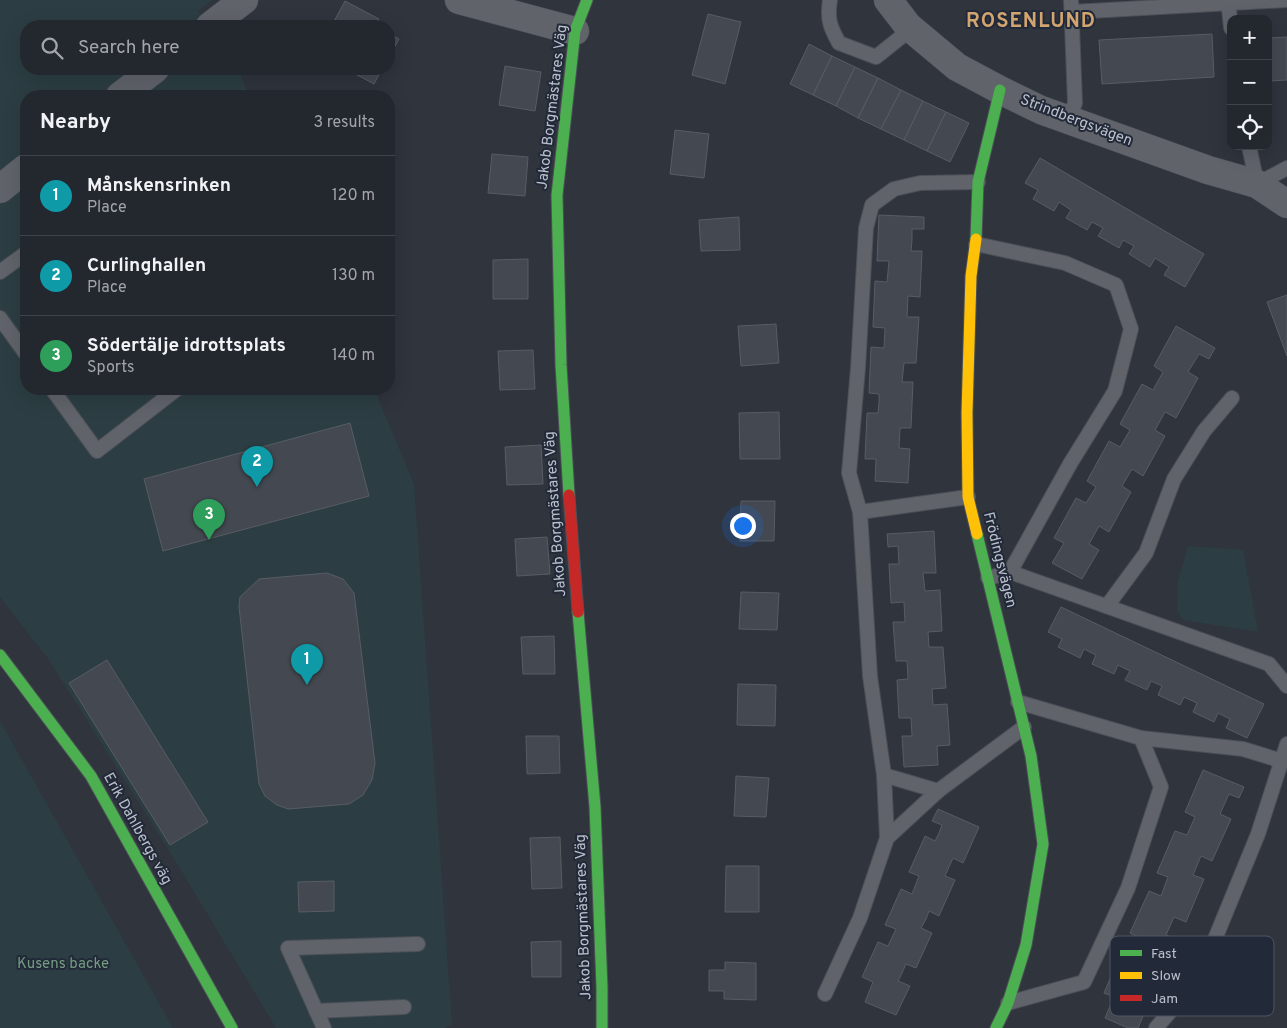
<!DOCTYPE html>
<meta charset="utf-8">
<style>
body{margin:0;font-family:Overpass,sans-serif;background:#2f333a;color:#f1f3f6}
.controls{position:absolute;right:15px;top:15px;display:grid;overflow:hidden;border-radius:10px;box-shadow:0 5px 20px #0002}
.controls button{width:45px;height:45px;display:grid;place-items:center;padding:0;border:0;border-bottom:1px solid #40444a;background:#23272e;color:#f1f3f6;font:25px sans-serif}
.you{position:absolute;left:742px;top:525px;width:18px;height:18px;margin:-12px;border:4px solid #fff;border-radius:50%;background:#1a73e8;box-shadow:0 0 0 8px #1a73e833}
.badge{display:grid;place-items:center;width:32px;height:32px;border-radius:50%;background:#db2777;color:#fff;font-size:16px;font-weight:700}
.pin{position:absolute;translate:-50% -41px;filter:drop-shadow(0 1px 2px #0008)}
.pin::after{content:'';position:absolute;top:26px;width:18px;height:15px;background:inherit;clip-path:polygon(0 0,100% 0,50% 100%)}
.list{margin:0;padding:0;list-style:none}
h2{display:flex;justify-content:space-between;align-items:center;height:65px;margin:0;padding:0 20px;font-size:21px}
h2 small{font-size:16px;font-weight:400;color:#a3a5aa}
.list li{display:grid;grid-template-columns:32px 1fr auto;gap:15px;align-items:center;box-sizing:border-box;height:80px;padding:0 20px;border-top:1px solid #40444a}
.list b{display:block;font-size:19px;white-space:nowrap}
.list p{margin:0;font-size:16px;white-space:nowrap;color:#a3a5aa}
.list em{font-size:16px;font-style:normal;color:#a3a5aa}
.icon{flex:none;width:28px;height:28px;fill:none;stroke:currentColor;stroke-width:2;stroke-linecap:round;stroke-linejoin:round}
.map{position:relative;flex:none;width:1287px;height:1028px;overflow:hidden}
.search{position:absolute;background:#23272e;box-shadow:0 5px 20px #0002;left:20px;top:20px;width:375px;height:55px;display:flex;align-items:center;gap:12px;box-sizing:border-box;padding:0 18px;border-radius:20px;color:#a3a5aa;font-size:19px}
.panel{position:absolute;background:#23272e;box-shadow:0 5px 20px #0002;left:20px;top:90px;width:375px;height:305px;border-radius:20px}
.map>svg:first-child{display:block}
.green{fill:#2c3e43}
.building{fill:#444850;stroke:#585c64}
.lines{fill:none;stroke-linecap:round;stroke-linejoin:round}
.lane-casing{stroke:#4b4f56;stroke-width:16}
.street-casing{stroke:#4b4f56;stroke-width:29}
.fast-casing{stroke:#4b4f56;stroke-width:13}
.slow-casing{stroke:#4b4f56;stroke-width:13}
.jam-casing{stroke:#4b4f56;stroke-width:13}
.lane{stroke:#60636a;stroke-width:14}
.street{stroke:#60636a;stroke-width:28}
.fast{stroke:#4caf50;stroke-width:11}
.slow{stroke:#ffc107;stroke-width:11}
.jam{stroke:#c62828;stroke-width:11}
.labels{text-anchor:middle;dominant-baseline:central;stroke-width:4;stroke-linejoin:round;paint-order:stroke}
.street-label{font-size:15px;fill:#bbc0cc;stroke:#222938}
.park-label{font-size:15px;fill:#739c80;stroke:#222938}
.district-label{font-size:20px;font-weight:bold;letter-spacing:1px;fill:#d2a470;stroke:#222938}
.key{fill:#222938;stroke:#505664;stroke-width:1}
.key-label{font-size:14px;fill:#bbc0cc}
</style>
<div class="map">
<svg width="1287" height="1028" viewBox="0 0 1287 1028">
<rect width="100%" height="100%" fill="#2f343d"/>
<g class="green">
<polygon points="0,0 212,0 198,11 211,26 26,26 26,69 238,69 249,96 26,96 26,389 374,389 414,484 452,1024 445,1028 276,1028 173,857 49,660 0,597"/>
<polygon points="1188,546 1243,550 1258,632 1183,620 1177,610 1178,581"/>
<polygon points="0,721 173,1028 0,1028"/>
</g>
<g class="building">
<polygon points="345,1 379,19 375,26 332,25"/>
<polygon points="708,14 741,22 725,84 692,75"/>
<polygon points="389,34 399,39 389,57"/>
<polygon points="1212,34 1214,77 1102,84 1099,40"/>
<polygon points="1287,37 1287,80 1269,81 1268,38"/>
<polygon points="809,44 832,56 813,95 790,84"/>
<polygon points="832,56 855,67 836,106 813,95"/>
<polygon points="505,66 541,72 535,111 499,105"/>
<polygon points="855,67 878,78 858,118 836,106"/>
<polygon points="346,69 382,69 374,84"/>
<polygon points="878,78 901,90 881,129 858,118"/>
<polygon points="901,90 923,101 904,140 881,129"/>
<polygon points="923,101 946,112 927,151 904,140"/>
<polygon points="946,112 969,123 950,162 927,151"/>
<polygon points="675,130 709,134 704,178 670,174"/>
<polygon points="492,154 528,157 525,196 488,193"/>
<polygon points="1040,158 1204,254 1185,287 1164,275 1169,267 1155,258 1150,267 1129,254 1134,246 1123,240 1119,248 1098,236 1103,228 1092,222 1087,230 1066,218 1071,210 1059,202 1054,211 1033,199 1038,190 1025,183"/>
<polygon points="879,215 924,217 924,229 912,229 912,240 911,251 922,251 920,297 908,296 907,317 919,317 916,363 904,363 902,382 913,382 911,428 900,428 899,448 910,449 908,483 875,481 876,459 865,459 867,413 878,413 879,402 879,394 869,393 871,347 884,348 885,328 873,327 875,281 887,282 889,261 877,261"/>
<polygon points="739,217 740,250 701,251 699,220"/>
<polygon points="528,259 528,299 493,299 493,260"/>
<polygon points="1287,295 1287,356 1267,302"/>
<polygon points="776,324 779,363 741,366 738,326"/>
<polygon points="1176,326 1215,348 1209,359 1199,354 1188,372 1198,378 1176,418 1165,412 1155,430 1165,436 1143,476 1132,469 1122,486 1131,492 1109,532 1099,526 1089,544 1099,550 1082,579 1052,563 1064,543 1054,538 1076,498 1086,503 1096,487 1087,481 1109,441 1120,447 1130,430 1120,424 1142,384 1153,390 1163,372 1154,366"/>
<polygon points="533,350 535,389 500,390 498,351"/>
<polygon points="779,412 780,459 740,459 739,413"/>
<polygon points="350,423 369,496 163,551 144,479"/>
<polygon points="541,445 543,484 507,485 505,447"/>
<polygon points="741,501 775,501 774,541 740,541"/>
<polygon points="934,531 936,573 923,573 925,591 940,590 942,631 928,632 929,647 943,647 946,688 932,689 933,705 947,704 950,745 937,746 938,765 904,767 902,736 912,736 911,718 899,718 897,680 908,679 907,661 896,661 893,622 905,622 904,602 891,603 889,564 899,564 898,546 888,547 887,534"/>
<polygon points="547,537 550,574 517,576 515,539"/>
<polygon points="327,573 343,579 354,593 375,763 372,780 363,795 349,804 288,809 277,805 265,796 259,784 239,607 240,597 259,579"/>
<polygon points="741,592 779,593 777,630 739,629"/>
<polygon points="1061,607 1264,704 1247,738 1226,728 1230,719 1218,713 1214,722 1193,712 1197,703 1184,697 1180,705 1158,695 1162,686 1151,681 1147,690 1125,680 1130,671 1118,665 1114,674 1092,664 1096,655 1084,649 1080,658 1058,647 1062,639 1048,632"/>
<polygon points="554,636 555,674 523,674 521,637"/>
<polygon points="107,660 208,822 170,845 69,683"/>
<polygon points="738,684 776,685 775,726 737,725"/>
<polygon points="526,736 559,736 560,773 527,774"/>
<polygon points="1203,770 1244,787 1239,798 1229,794 1220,814 1231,819 1212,861 1201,856 1193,875 1204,879 1186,922 1174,917 1166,935 1176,939 1158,981 1147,976 1139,996 1150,1000 1138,1028 1128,1028 1105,1018 1114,997 1104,993 1122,951 1133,955 1137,946 1140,938 1130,933 1149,891 1161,896 1168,877 1157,873 1175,831 1187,835 1195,817 1185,812"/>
<polygon points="736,776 769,778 766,817 734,816"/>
<polygon points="938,809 979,827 963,863 953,858 945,876 955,880 939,916 929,911 926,919 921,928 932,933 916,968 906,964 902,973 898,981 910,986 896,1015 865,1002 873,982 862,977 878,942 888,946 896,929 885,925 901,889 912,894 919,876 909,872 925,836 935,841 939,833 942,825 932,821"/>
<polygon points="560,837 562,888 532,889 530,838"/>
<polygon points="726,866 759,866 759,912 725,912"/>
<polygon points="334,881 334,911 299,912 298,882"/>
<polygon points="561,941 561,977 532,977 531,942"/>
<polygon points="725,962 756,963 756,1000 724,999 724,991 709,991 709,970 725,970"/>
</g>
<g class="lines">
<defs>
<g id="lane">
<path d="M830,0C827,19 830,27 839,43L876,57L911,29"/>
<polyline points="1228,0 1231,28"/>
<polyline points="1072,12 1287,0"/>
<polyline points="1069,119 1075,103 1071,0"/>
<polyline points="1249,146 1257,184 1287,168"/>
<polyline points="976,244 1065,263 1116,285 1131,329 1115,391 1070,464 1010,572"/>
<polyline points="0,272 26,253"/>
<polyline points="0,318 26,354"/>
<polyline points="52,389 97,451 177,389"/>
<polyline points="860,512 968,497"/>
<polyline points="988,578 1010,572 1269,664 1287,686"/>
<polyline points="1107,606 1146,553 1174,479 1204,431 1232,398"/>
<polyline points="1141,738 1243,749 1282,761"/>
<polyline points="884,775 938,791"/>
<polyline points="887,838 884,775 870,676 860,512 849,473 858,368 866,228 872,205 894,189 920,183 978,182"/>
<polyline points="825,994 860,918 887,838 938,791 1024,727"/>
<polyline points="1008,1003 1084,982 1128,888 1161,787 1141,738 1018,702"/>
<polyline points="316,1011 404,1007"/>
<polyline points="324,1028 288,948 418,944"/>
<polyline points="1156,1028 1199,978 1258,834 1287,744"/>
</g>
<g id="street">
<polyline points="459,0 575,31"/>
<polyline points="888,0 908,26 957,67 1000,90 1041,110 1208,170 1257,184 1287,204"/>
<polyline points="210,26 244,0"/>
<polyline points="120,96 155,69"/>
<polyline points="0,189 26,168"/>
</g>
<g id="fast">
<polyline points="976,239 978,182 1000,90"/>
<polyline points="569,495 561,365 557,195 575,31 587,0"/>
<polyline points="977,534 1031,756 1043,844 1026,945 1008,1003 996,1028"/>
<polyline points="578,612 595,807 602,988 602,1028"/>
<polyline points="0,655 91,776 232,1028"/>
</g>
<polyline id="slow" points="976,239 971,276 967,413 968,497 977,534"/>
<polyline id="jam" points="569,495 578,612"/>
</defs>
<use href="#lane" class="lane-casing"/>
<use href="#street" class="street-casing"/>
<use href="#fast" class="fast-casing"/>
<use href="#slow" class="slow-casing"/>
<use href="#jam" class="jam-casing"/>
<use href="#lane" class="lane"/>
<use href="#street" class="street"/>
<use href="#fast" class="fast"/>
<use href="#slow" class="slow"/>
<use href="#jam" class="jam"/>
</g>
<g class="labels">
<g class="street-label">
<text transform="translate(553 107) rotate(-83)">Jakob Borgmästares Väg</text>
<text transform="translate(1076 121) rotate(21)">Strindbergsvägen</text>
<text transform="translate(556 514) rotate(-94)">Jakob Borgmästares Väg</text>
<text transform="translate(999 560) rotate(76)">Frödingsvägen</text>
<text transform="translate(137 829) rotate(61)">Erik Dahlbergs väg</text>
<text transform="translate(584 917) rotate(-92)">Jakob Borgmästares Väg</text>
</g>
<g class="park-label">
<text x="63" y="964">Kusens backe</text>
</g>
<g class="district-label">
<text x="1031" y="22">ROSENLUND</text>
</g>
</g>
<rect x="1110" y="936" width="164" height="80" rx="8" class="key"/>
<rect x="1120" y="950" width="22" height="6" fill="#4caf50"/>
<rect x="1120" y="972" width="22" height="7" fill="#ffc107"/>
<rect x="1120" y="995" width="22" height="6" fill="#c62828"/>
<g class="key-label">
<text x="1151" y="958">Fast</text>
<text x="1151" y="980">Slow</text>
<text x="1151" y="1003">Jam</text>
</g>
</svg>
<div class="controls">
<button>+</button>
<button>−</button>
<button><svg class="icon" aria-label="locate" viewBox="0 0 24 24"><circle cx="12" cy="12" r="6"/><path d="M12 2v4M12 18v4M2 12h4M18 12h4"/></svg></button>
</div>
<div class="you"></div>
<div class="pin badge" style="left:307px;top:685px;background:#0f9aa8">1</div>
<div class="pin badge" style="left:257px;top:487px;background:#0f9aa8">2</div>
<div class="pin badge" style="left:209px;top:540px;background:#2e9e5b">3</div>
<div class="search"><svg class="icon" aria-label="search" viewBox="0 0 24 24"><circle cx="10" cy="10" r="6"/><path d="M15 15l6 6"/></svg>Search here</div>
<section class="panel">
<h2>Nearby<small>3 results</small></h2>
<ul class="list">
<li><span class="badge" style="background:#0f9aa8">1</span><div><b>Månskensrinken</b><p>Place</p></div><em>120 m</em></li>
<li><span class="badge" style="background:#0f9aa8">2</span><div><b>Curlinghallen</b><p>Place</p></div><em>130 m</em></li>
<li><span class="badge" style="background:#2e9e5b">3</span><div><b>Södertälje idrottsplats</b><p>Sports</p></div><em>140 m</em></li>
</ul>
</section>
</div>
